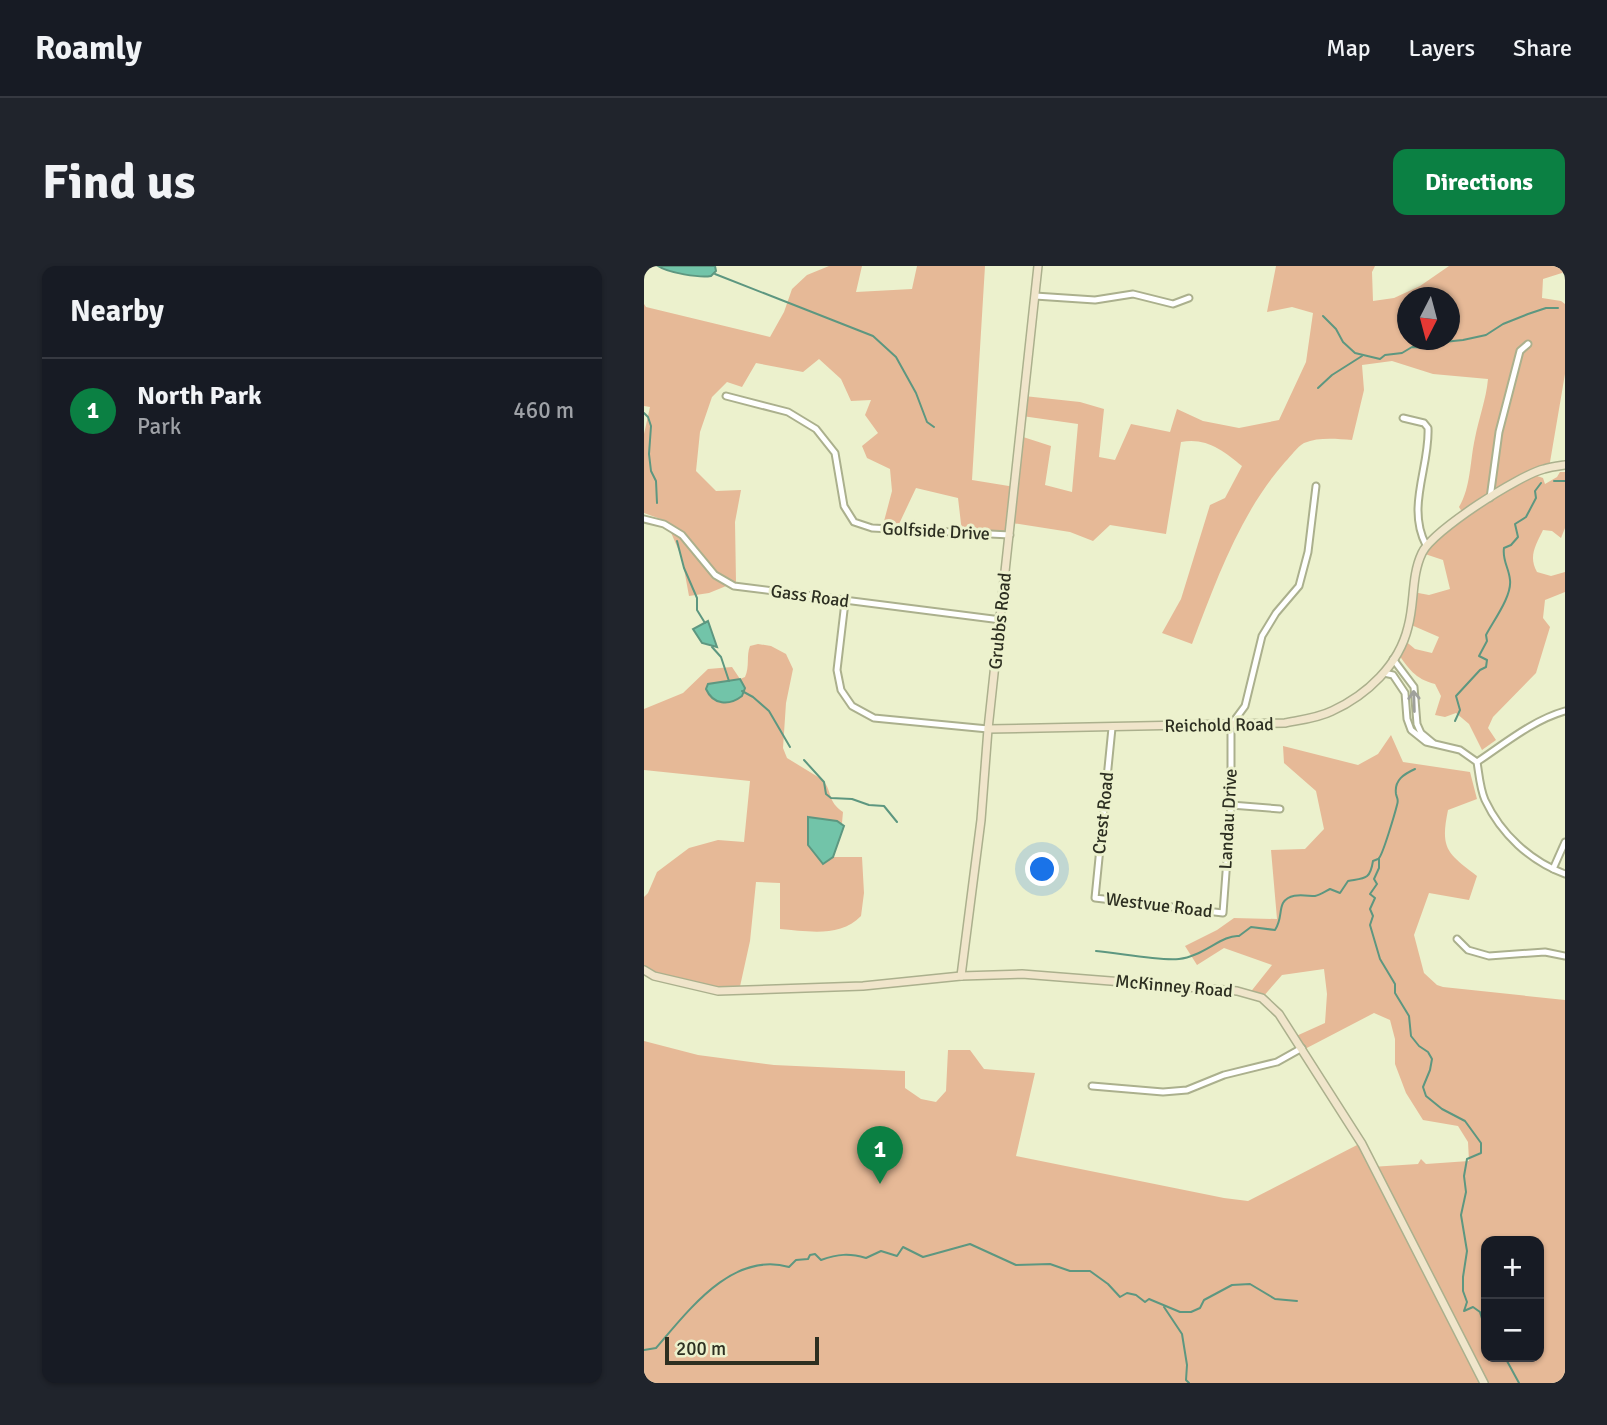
<!DOCTYPE html>
<meta charset="utf-8">
<style>
body{margin:0;font-family:Signika,sans-serif;background:#20242c;color:#f1f3f6}
.controls{position:absolute;right:21px;bottom:21px;display:grid;overflow:hidden;border-radius:14px;box-shadow:0 2px 5px #0004}
.controls button{width:63px;height:63px;display:grid;place-items:center;padding:0;border:0;border-bottom:2px solid #363941;background:#171b24;color:#f1f3f6;font:35px sans-serif}
.compass{position:absolute;left:753px;top:21px;width:63px;height:63px;border-radius:50%;background:#171b24;box-shadow:0 2px 5px #0004;rotate:186deg}
.scale{position:absolute;left:21px;bottom:18px;width:154px;box-sizing:border-box;padding-left:7px;border:4px solid #2d2f21;border-top:0;font-size:19px;line-height:24px;white-space:nowrap;color:#2d2f21;-webkit-text-stroke:5px #ecf1cd;paint-order:stroke}
.you{position:absolute;left:399px;top:604px;width:24px;height:24px;margin:-18px;border:5px solid #fff;border-radius:50%;background:#1a73e8;box-shadow:0 0 0 10px #1a73e833}
.badge{display:grid;place-items:center;width:46px;height:46px;border-radius:50%;background:#0b8043;color:#fff;font-size:23px;font-weight:700}
.pin{position:absolute;translate:-50% -58px;filter:drop-shadow(0 2px 4px #0008)}
.pin::after{content:'';position:absolute;top:37px;width:24px;height:21px;background:inherit;clip-path:polygon(0 0,100% 0,50% 100%)}
.list{margin:0;padding:0;list-style:none}
h2{display:flex;justify-content:space-between;align-items:center;height:91px;margin:0;padding:0 28px;font-size:30px}
h2 small{font-size:23px;font-weight:400;color:#9ea1a6}
.list li{display:grid;grid-template-columns:46px 1fr auto;gap:21px;align-items:center;box-sizing:border-box;height:105px;padding:0 28px;border-top:2px solid #363941}
.list b{display:block;font-size:26px;white-space:nowrap}
.list p{margin:0;font-size:23px;white-space:nowrap;color:#9ea1a6}
.list em{font-size:23px;font-style:normal;color:#9ea1a6}
.map{position:relative;flex:none;width:921px;height:1117px;overflow:hidden;border-radius:14px}
header{display:flex;align-items:center;gap:42px;box-sizing:border-box;height:98px;padding:0 35px;background:#171b24;border-bottom:2px solid #363941}
header strong{font-size:33px}
nav{display:flex;gap:38px;margin-inline-start:auto;font-size:24px}
.intro{display:flex;align-items:center;justify-content:space-between;box-sizing:border-box;height:168px;padding:0 42px}
h1{margin:0;font-size:49px}
.button{padding:18px 32px;border-radius:14px;background:#0b8043;color:#fff;font-size:24px;font-weight:700}
main{display:flex;gap:42px;padding:0 42px}
aside{flex:1;background:#171b24;border-radius:14px;box-shadow:0 2px 5px #0004}
.map>svg:first-child{display:block}
.green{fill:#e6b997;fill-rule:evenodd}
.water{fill:#72c4a9;stroke:#5d9780;stroke-width:2}
.lines{fill:none;stroke-linecap:round;stroke-linejoin:round}
.stream{stroke:#5d9780;stroke-width:2}
.street-casing{stroke:#abb08d;stroke-width:9}
.secondary-casing{stroke:#abb08d;stroke-width:10}
.street{stroke:#fff;stroke-width:5}
.secondary{stroke:#f0e5cb;stroke-width:7}
.oneway{stroke:#a0a19b}
.labels{text-anchor:middle;dominant-baseline:central;stroke-width:6;stroke-linejoin:round;paint-order:stroke}
.street-label{font-size:18px;fill:#2d2f21;stroke:#ecf1cd}
</style>
<header>
<strong>Roamly</strong>
<nav><a>Map</a><a>Layers</a><a>Share</a></nav>
</header>
<div class="intro"><h1>Find us</h1><a class="button">Directions</a></div>
<main>
<aside>
<h2>Nearby<small></small></h2>
<ul class="list">
<li><span class="badge">1</span><div><b>North Park</b><p>Park</p></div><em>460 m</em></li>
</ul>
</aside>
<div class="map">
<svg width="921" height="1117" viewBox="0 0 921 1117">
<rect width="100%" height="100%" fill="#ecf1cd"/>
<g class="green">
<path d="M185,0H218L212,26L268,23L273,0H341L328,214L371,221L376,170L407,180L401,219L428,226L434,158L378,150L380,130L436,136L460,143L455,191L471,194L487,158L526,166L533,143L559,155L595,162L635,154L662,96L669,47L648,41L623,46L632,0H731L728,6L729,35L750,32L776,20L805,0H921V6L899,13L898,32L917,35L921,38V108L905,202L892,206L893,210L899,212L901,218L913,211L916,206H921V262L917,272L908,265L899,264C892,279 884,290 893,306L907,310L921,306V326L901,334L899,352L906,361L892,407L849,451L844,462L852,474L838,484L825,458L812,447L801,451L791,449L797,430L791,418C771,413 764,402 753,386L759,373L771,383L788,387L795,371L765,358L769,326L785,329L806,323L799,294L778,287L820,249L815,241C827,221 826,194 831,172C835,151 842,134 844,113L789,108L748,95L718,99L720,124L708,174C692,173 675,171 660,177C653,181 647,190 641,196C596,247 572,315 548,378L518,367L537,333L566,239L581,232L598,200C580,185 562,171 537,176L522,268L466,259L449,275L426,266L368,257L366,269L318,266L314,232L272,222L255,258L239,259L248,225L246,203L223,192L218,180L234,167L221,149L227,134L207,135L197,113L175,93L159,106L112,97L98,121L83,116L68,131L56,166L52,205L72,225L97,224L91,256L92,316L65,327L45,330L38,292L22,255L0,247V168L6,141L0,140V38L2,41L126,71L140,46L148,23L163,9ZM764,32H806V74H764Z"/>
<path d="M114,378L127,380L142,388L149,403L142,437L139,482L143,492L179,514C189,527 183,535 199,546L198,557L164,552V579L179,598L189,591H218L220,627L217,650C196,672 163,665 136,663V617L112,616L106,675L95,725H74L0,704V631L4,627L13,606L45,582L74,574L100,576L106,515L0,504V443L39,427L64,403L88,401L96,413L101,411C106,400 102,390 106,380Z"/>
<path d="M747,469L759,496L826,506L833,533L804,544C796,583 803,587 833,610L825,634L785,627L770,669L780,707L793,719L799,721L921,734V1117H0V775L54,789L130,799L261,805V822L277,833L292,836L302,825L304,784H326L340,803L391,807L372,890L580,932L604,935L715,878L727,901L774,898L777,893L782,898L825,895L824,876L814,860L779,854L762,827L751,798V773L746,754L730,747L659,784L650,771L681,757L683,728L680,703L638,709L618,732L605,728L628,699L580,682L553,699L541,680L573,664L590,652L633,653L627,584L661,583L680,563L672,525L640,497L639,480L714,499L734,488ZM842,975H895V1091H842Z"/>
</g>
<g class="water">
<path d="M14,0H71L72,5L67,10C56,12 24,7 14,0Z"/>
<polygon points="64,355 73,381 58,377 49,363"/>
<path d="M96,413L101,422L98,430C85,440 69,439 62,423L64,418Z"/>
<polygon points="164,551 193,555 200,560 189,591 179,598 164,579"/>
</g>
<g class="lines">
<g class="stream">
<polyline points="71,8 229,70 252,91 272,127 283,156 290,161"/>
<polyline points="679,50 692,63 699,76 711,87 736,93 741,89 758,87 768,81 783,82 790,77 819,74 842,69 859,58 884,48 902,42 914,42"/>
<polyline points="674,122 688,109 718,90"/>
<polyline points="0,147 4,151 7,160 5,188 7,205 12,215 13,237"/>
<polyline points="910,215 921,215"/>
<polyline points="33,275 40,302 53,332 53,344 61,357"/>
<polyline points="68,381 77,391 85,415"/>
<polyline points="98,425 109,431 125,445 146,481"/>
<path d="M811,455L816,444L812,430L836,404L842,401L843,394L835,390L843,375L842,369C850,354 868,330 866,314C865,302 858,294 860,282L867,279L874,271L871,258L882,251L892,232L891,225L897,217"/>
<polyline points="160,494 180,516 182,528 187,532 208,533 225,539 240,540 253,556"/>
<path d="M771,503C760,508 750,514 752,528C753,533 755,533 753,539C751,547 739,588 735,592V602L730,613L733,618L726,628L731,632L726,643L729,650L726,659L736,693L751,718V727L765,750L767,770L775,780L784,786L788,793L786,804L779,821L782,830L798,843L821,855L837,877V887L823,893L820,910L822,926L817,949L823,985L819,1011V1025L823,1036L820,1045L829,1041L836,1046L842,1066"/>
<path d="M452,685C476,687 512,695 535,693C558,691 579,668 595,670L607,661L631,664C638,653 635,645 639,637C646,626 661,630 671,630C676,629 682,625 686,623L696,627L704,615C721,612 726,614 729,595L734,593"/>
<polyline points="520,1041 538,1068 543,1099 542,1114 545,1117"/>
<path d="M0,1084L12,1082C45,1044 88,985 145,1001L152,994L164,993L166,989L171,988L177,994C194,988 205,987 222,992L237,985L253,990L259,981L279,991L326,978L372,999L406,998L426,1005H446L464,1018L476,1031L483,1027L492,1029L501,1036L505,1033L536,1046H547L556,1042L560,1034L588,1019L606,1018L631,1033L653,1035"/>
<polyline points="857,1091 863,1095 875,1117"/>
</g>
<defs>
<g id="street">
<polyline points="391,30 451,34 489,28 529,38 545,32"/>
<polyline points="82,130 144,146 172,163 191,187 200,240 210,256 228,262 366,269"/>
<path d="M759,152L780,157L784,162C786,200 762,241 782,279"/>
<polyline points="846,232 855,166 876,85 884,78"/>
<polyline points="0,253 20,258 38,269 71,309 90,320 357,354"/>
<polyline points="201,336 193,404 197,424 208,440 230,452 344,463"/>
<polyline points="749,393 770,421 773,458 777,467 789,477"/>
<path d="M740,407L749,409L761,427L763,453L767,464L782,476L816,484L833,496C835,508 836,523 841,534C857,568 886,595 921,608"/>
<polyline points="468,462 451,632 579,647 587,539 587,459 601,440 618,370 632,347 655,320 664,286 672,220"/>
<path d="M833,496C860,478 889,454 921,445"/>
<polyline points="587,539 636,543"/>
<polyline points="909,603 921,576"/>
<polyline points="813,673 824,684 845,690 901,686 921,690"/>
<polyline points="448,820 519,826 543,824 580,809 633,796 658,782"/>
</g>
<g id="secondary">
<path d="M344,463L641,457C656,454 674,452 688,445C723,429 755,399 764,361C771,336 767,310 778,287C788,265 875,209 900,203C906,201 914,200 921,199"/>
<polyline points="0,704 10,710 74,725 219,720 317,710 378,708 593,725 618,732 635,748 718,878 840,1117"/>
<polyline points="317,710 337,554 344,463 394,0"/>
</g>
</defs>
<use href="#street" class="street-casing"/>
<use href="#secondary" class="secondary-casing"/>
<use href="#street" class="street"/>
<use href="#secondary" class="secondary"/>
</g>
<defs><path id="oneway-shaft" d="M-6 0H5M1.5-3L5.5 0L1.5 3" fill="none" stroke-width="1.6" stroke-linecap="round" stroke-linejoin="round" transform="scale(1.75)"/></defs>
<use class="oneway" href="#oneway-shaft" transform="translate(770 435) rotate(-92)"/>
<g class="labels">
<g class="street-label">
<text transform="translate(292 265) rotate(3)">Golfside Drive</text>
<text transform="translate(166 330) rotate(8)">Gass Road</text>
<text transform="translate(356 355) rotate(-84)">Grubbs Road</text>
<text transform="translate(575 459) rotate(-1)">Reichold Road</text>
<text transform="translate(459 547) rotate(-84)">Crest Road</text>
<text transform="translate(584 553) rotate(-87)">Landau Drive</text>
<text transform="translate(515 639) rotate(7)">Westvue Road</text>
<text transform="translate(530 720) rotate(5)">McKinney Road</text>
</g>
</g>
</svg>
<div class="controls">
<button>+</button>
<button>−</button>
</div>
<svg class="compass" viewBox="-18 -18 36 36"><path d="M0-13l5 13h-10z" fill="#e53935"/><path d="M0 13l5-13h-10z" fill="#9ea1a6"/></svg>
<div class="scale">200 m</div>
<div class="you"></div>
<div class="pin badge" style="left:236px;top:918px">1</div>
</div>
</main>
